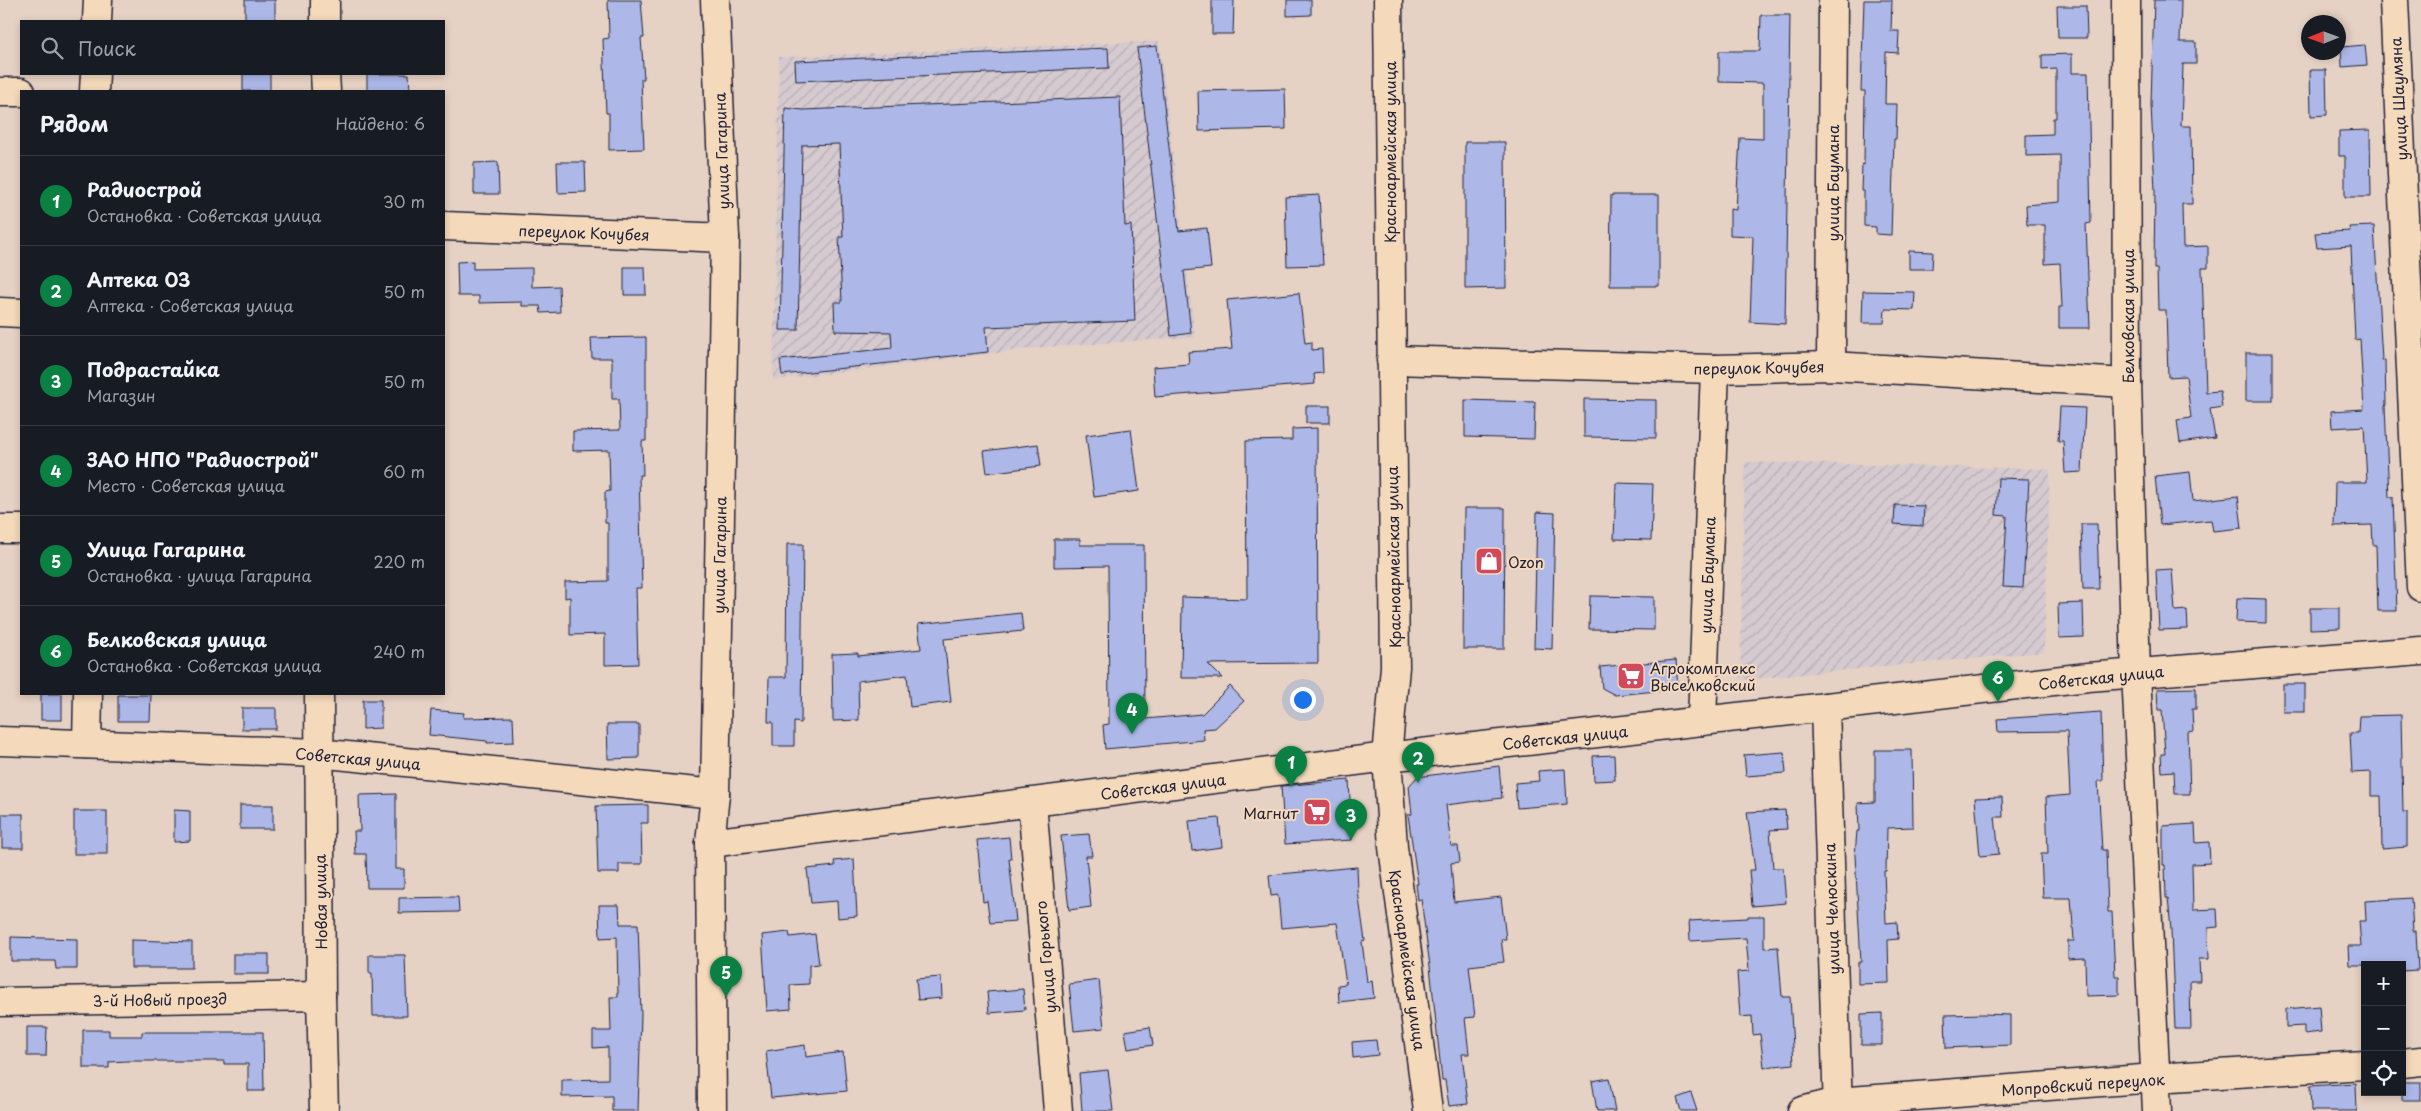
<!DOCTYPE html>
<html lang="ru">
<meta charset="utf-8">
<style>
body{margin:0;font-family:"Playpen Sans",sans-serif;background:#242831;color:#f1f3f6}
.controls{position:absolute;right:15px;bottom:15px;display:grid;overflow:hidden;border-radius:0px;box-shadow:0 2px 8px #0003}
.controls button{width:45px;height:45px;display:grid;place-items:center;padding:0;border:0;border-bottom:1px solid #363941;background:#171b24;color:#f1f3f6;font:25px sans-serif}
.compass{position:absolute;left:2301px;top:15px;width:45px;height:45px;border-radius:50%;background:#171b24;box-shadow:0 2px 8px #0003;rotate:269deg}
.you{position:absolute;left:1302px;top:699px;width:18px;height:18px;margin:-12px;border:4px solid #fff;border-radius:50%;background:#1a73e8;box-shadow:0 0 0 8px #1a73e833}
.badge{display:grid;place-items:center;width:32px;height:32px;border-radius:50%;background:#0b8043;color:#fff;font-size:16px;font-weight:700}
.pin{position:absolute;translate:-50% -41px;filter:drop-shadow(0 1px 2px #0008)}
.pin::after{content:'';position:absolute;top:26px;width:18px;height:15px;background:inherit;clip-path:polygon(0 0,100% 0,50% 100%)}
.list{margin:0;padding:0;list-style:none}
h2{display:flex;justify-content:space-between;align-items:center;height:65px;margin:0;padding:0 20px;font-size:21px}
h2 small{font-size:16px;font-weight:400;color:#9ea1a6}
.list li{display:grid;grid-template-columns:32px 1fr auto;gap:15px;align-items:center;box-sizing:border-box;height:90px;padding:0 20px;border-top:1px solid #363941}
.list b{display:block;font-size:19px;white-space:nowrap}
.list p{margin:0;font-size:16px;white-space:nowrap;color:#9ea1a6}
.list em{font-size:16px;font-style:normal;color:#9ea1a6}
.icon{flex:none;width:28px;height:28px;fill:none;stroke:currentColor;stroke-width:2;stroke-linecap:round;stroke-linejoin:round}
.map{position:relative;flex:none;width:2421px;height:1111px;overflow:hidden}
.search{position:absolute;background:#171b24;box-shadow:0 2px 8px #0003;left:20px;top:20px;width:425px;height:55px;display:flex;align-items:center;gap:12px;box-sizing:border-box;padding:0 18px;border-radius:0px;color:#9ea1a6;font-size:19px}
.panel{position:absolute;background:#171b24;box-shadow:0 2px 8px #0003;left:20px;top:90px;width:425px;height:605px;border-radius:0px}
.map>svg:first-child{display:block}
.industrial{fill:url(#industrial-furrows)}
.building{fill:#adb8e9;stroke:#22223b}
.lines{fill:none;stroke-linecap:round;stroke-linejoin:round}
.minor-casing{stroke:#22223b;stroke-width:31}
.minor{stroke:#f4d9bb;stroke-width:28}
.labels{text-anchor:middle;dominant-baseline:central;stroke-width:4;stroke-linejoin:round;paint-order:stroke}
.street-label{font-size:15px;fill:#22223b;stroke:#f4d9bb}
.poi-label{font-size:15px;fill:#22223b;stroke:#f4d9bb;text-anchor:start}
</style>
<div class="map">
<svg width="2421" height="1111" viewBox="0 0 2421 1111">
<defs>
<pattern id="industrial-furrows" width="10" height="10" patternUnits="userSpaceOnUse" patternTransform="scale(1.25)"><rect width="10" height="10" fill="#d5cacf"/><path d="M-1 1l2-2M0 10L10 0M9 11l2-2" fill="none" stroke="#b7adb3"/></pattern>
</defs>
<rect width="100%" height="100%" fill="#e6d2c4"/>
<filter id="ink" filterUnits="userSpaceOnUse"><feTurbulence type="fractalNoise" baseFrequency=".02" numOctaves="2"/><feDisplacementMap in="SourceGraphic" scale="10" xChannelSelector="R" yChannelSelector="G"/><feConvolveMatrix kernelMatrix="1 2 1 2 8 2 1 2 1" color-interpolation-filters="sRGB"/></filter>
<g filter="url(#ink)">
<g class="industrial">
<polygon points="1159,41 1195,337 1046,347 773,380 779,57"/>
<polygon points="1745,462 2050,469 2044,652 1740,680"/>
</g>
<g class="building">
<rect x="245" y="0" width="30" height="21"/>
<polygon points="608,0 641,0 644,38 641,38 644,79 641,79 644,149 609,150 609,113 606,113 603,39 609,38"/>
<polygon points="1212,0 1234,0 1233,34 1212,34"/>
<polygon points="1287,0 1311,0 1311,15 1287,16"/>
<polygon points="1864,0 1892,0 1891,31 1899,31 1898,53 1886,52 1885,104 1897,104 1896,139 1894,139 1891,235 1876,234 1876,227 1864,226 1864,191 1861,191 1862,164 1864,165 1865,91 1861,91"/>
<polygon points="2154,0 2181,0 2180,42 2196,42 2196,64 2183,64 2181,126 2191,126 2192,204 2182,204 2183,247 2208,246 2208,268 2202,268 2206,392 2220,391 2222,407 2210,409 2215,438 2180,443 2177,420 2191,418 2186,376 2168,377 2166,310 2158,310 2157,269 2154,269 2155,191 2151,104"/>
<polygon points="2057,6 2086,6 2087,38 2058,38"/>
<polygon points="1761,15 1790,15 1785,324 1750,322 1753,236 1730,235 1730,209 1736,210 1740,138 1763,139 1763,83 1719,82 1719,51 1760,51"/>
<polygon points="2365,45 2367,65 2342,67 2341,47"/>
<polygon points="1157,46 1179,231 1207,228 1211,268 1184,271 1191,333 1171,336 1137,48"/>
<polygon points="1108,48 1109,68 796,81 795,61"/>
<polygon points="2072,54 2072,73 2088,73 2091,223 2086,224 2090,328 2059,328 2059,307 2062,307 2060,263 2045,264 2045,225 2027,225 2026,205 2060,202 2060,155 2026,156 2026,135 2053,134 2053,118 2056,118 2056,69 2042,70 2042,55"/>
<polygon points="2310,70 2326,70 2327,115 2311,116"/>
<rect x="243" y="74" width="27" height="17"/>
<polygon points="367,74 409,74 410,91 367,91"/>
<polygon points="1285,89 1286,129 1199,131 1198,91"/>
<polygon points="1120,97 1125,226 1131,225 1135,321 986,327 988,352 782,375 780,360 892,348 891,332 835,331 834,302 842,302 839,237 843,237 839,144 802,145 798,330 780,330 785,108 803,110"/>
<polygon points="2370,130 2371,197 2345,197 2345,156 2339,156 2339,131"/>
<polygon points="1465,142 1505,142 1506,288 1465,289"/>
<polygon points="498,162 499,194 474,194 474,163"/>
<polygon points="557,162 585,162 586,192 558,193"/>
<polygon points="1319,195 1323,265 1287,266 1285,197"/>
<polygon points="1611,195 1659,195 1659,286 1610,286"/>
<polygon points="2374,226 2382,360 2385,360 2386,405 2385,406 2389,497 2393,497 2397,611 2378,611 2376,545 2373,545 2372,525 2334,526 2335,482 2367,482 2364,426 2332,428 2331,411 2364,409 2360,339 2355,340 2351,246 2317,248 2315,233 2350,231 2349,227"/>
<polygon points="1909,251 1933,252 1932,269 1909,269"/>
<polygon points="473,261 473,269 532,268 532,287 559,286 560,312 541,313 540,306 522,306 522,302 479,303 479,296 458,296 457,262"/>
<polygon points="624,267 645,267 646,295 624,295"/>
<polygon points="1863,291 1915,292 1914,310 1885,309 1884,323 1862,323"/>
<polygon points="1299,293 1305,343 1312,342 1312,350 1322,349 1323,373 1314,374 1315,384 1155,397 1153,367 1189,364 1188,352 1232,349 1227,300"/>
<polygon points="646,337 646,441 642,441 643,475 639,475 642,588 636,588 638,664 605,665 605,634 570,635 570,597 565,598 565,582 608,581 608,523 605,523 605,492 610,491 609,450 573,451 573,431 620,430 619,399 612,399 612,358 592,358 591,338"/>
<rect x="2246" y="353" width="27" height="48"/>
<polygon points="1584,399 1656,400 1656,438 1584,437"/>
<polygon points="1465,400 1535,402 1534,439 1465,437"/>
<rect x="1306" y="406" width="24" height="17"/>
<polygon points="2060,407 2085,408 2082,472 2065,473 2063,441 2058,441"/>
<polygon points="1317,428 1318,663 1208,664 1222,678 1181,678 1182,597 1247,599 1246,441 1292,440 1292,429"/>
<polygon points="1131,429 1139,491 1094,497 1086,435"/>
<polygon points="1038,444 1041,466 987,473 984,451"/>
<polygon points="2190,472 2193,501 2238,496 2242,528 2213,531 2211,520 2160,525 2155,476"/>
<polygon points="1998,478 2029,479 2023,588 2003,587 2007,516 1996,515"/>
<polygon points="1616,483 1653,484 1651,540 1614,539"/>
<polygon points="1895,505 1924,506 1923,526 1894,524"/>
<polygon points="1464,508 1505,508 1504,649 1463,649"/>
<polygon points="1537,512 1555,513 1552,649 1534,648"/>
<polygon points="2081,524 2097,524 2099,589 2083,589"/>
<polygon points="1054,539 1080,539 1080,545 1144,545 1145,719 1202,714 1230,686 1244,701 1215,728 1203,729 1204,740 1105,749 1103,725 1109,724 1108,566 1054,567"/>
<polygon points="787,544 803,544 801,723 794,722 794,746 773,746 773,722 768,722 769,677 786,677"/>
<polygon points="2172,569 2175,611 2187,610 2188,629 2159,630 2156,570"/>
<polygon points="1590,596 1654,597 1654,630 1589,629"/>
<polygon points="2237,598 2266,599 2266,623 2236,622"/>
<polygon points="2083,603 2084,637 2059,638 2058,604"/>
<polygon points="2310,608 2340,608 2340,628 2310,629"/>
<polygon points="1021,613 1023,631 944,639 951,702 910,707 907,675 858,681 859,720 833,721 832,654 858,653 858,656 921,649 918,624"/>
<polygon points="1676,660 1678,689 1615,695 1602,688 1600,667"/>
<rect x="2283" y="684" width="22" height="28"/>
<polygon points="2196,688 2196,709 2192,709 2193,731 2188,732 2190,794 2175,794 2174,771 2162,772 2161,754 2165,754 2162,710 2158,710 2157,689"/>
<rect x="41" y="694" width="21" height="26"/>
<polygon points="118,695 151,695 150,721 118,721"/>
<polygon points="363,700 381,700 381,728 363,729"/>
<rect x="242" y="708" width="34" height="21"/>
<polygon points="431,710 464,713 463,718 513,717 514,742 487,743 487,741 429,735"/>
<polygon points="2101,712 2103,781 2098,781 2102,850 2106,850 2108,912 2112,912 2115,976 2119,976 2119,995 2086,996 2085,958 2068,959 2068,941 2074,941 2071,898 2043,898 2041,854 2048,854 2046,797 2070,795 2067,731 1998,732 1997,719"/>
<polygon points="2401,715 2403,812 2407,812 2407,847 2382,849 2381,796 2371,796 2371,772 2352,773 2350,733 2358,733 2359,716"/>
<polygon points="607,724 639,724 639,758 608,759"/>
<polygon points="1875,750 1912,750 1913,827 1887,828 1886,871 1884,871 1886,923 1897,922 1898,939 1888,940 1889,983 1858,984 1858,962 1861,962 1855,855 1857,831 1859,831 1858,803 1875,802"/>
<polygon points="1784,752 1786,773 1746,776 1744,755"/>
<polygon points="1614,755 1615,780 1594,781 1593,756"/>
<polygon points="1499,766 1502,798 1446,805 1451,846 1458,846 1460,862 1451,863 1454,902 1501,897 1506,939 1501,939 1504,962 1469,966 1475,1017 1465,1018 1469,1054 1462,1054 1468,1104 1449,1106 1445,1080 1442,1080 1430,966 1421,899 1418,900 1416,884 1418,884 1408,815 1412,814 1409,786 1417,777"/>
<polygon points="1565,769 1567,804 1517,808 1515,783 1539,781 1538,771"/>
<polygon points="1349,780 1352,840 1285,844 1281,786"/>
<polygon points="396,794 396,869 404,869 404,888 367,888 366,854 355,854 354,831 360,831 359,795"/>
<polygon points="2002,797 2003,817 1995,817 1999,854 1980,856 1975,798"/>
<rect x="240" y="805" width="33" height="24"/>
<polygon points="648,805 648,823 641,823 642,864 619,864 619,873 598,873 596,806"/>
<polygon points="174,810 190,811 190,841 174,842"/>
<polygon points="1785,810 1787,829 1770,830 1773,868 1783,868 1786,903 1752,906 1749,870 1755,870 1747,812"/>
<rect x="74" y="811" width="33" height="43"/>
<rect x="2" y="814" width="21" height="34"/>
<polygon points="1219,818 1222,847 1192,851 1189,821"/>
<polygon points="2195,824 2196,843 2209,842 2210,863 2192,864 2193,910 2217,909 2218,927 2208,928 2209,959 2199,959 2200,981 2190,981 2191,1029 2175,1029 2171,930 2168,898 2166,898 2165,865 2163,865 2163,826"/>
<polygon points="1089,834 1092,856 1086,856 1091,907 1069,910 1061,836"/>
<polygon points="1009,837 1011,859 1009,859 1016,921 990,923 987,901 983,902 977,840"/>
<polygon points="854,859 857,916 838,918 837,901 811,903 807,869 835,866 834,861"/>
<polygon points="1357,867 1358,891 1365,941 1362,942 1367,982 1372,981 1374,998 1339,1002 1338,985 1346,984 1337,923 1281,928 1278,895 1271,896 1269,875"/>
<polygon points="458,897 459,912 399,913 399,898"/>
<polygon points="2411,898 2413,931 2416,931 2418,970 2402,971 2402,965 2349,965 2348,946 2361,946 2359,921 2366,921 2365,901"/>
<polygon points="599,905 619,905 620,924 638,924 641,1015 638,1111 612,1111 612,1096 562,1097 562,1080 608,1079 608,1047 593,1048 593,1031 611,1031 610,997 618,997 617,937 600,938"/>
<polygon points="1748,916 1764,916 1764,948 1778,947 1782,997 1790,997 1794,1064 1764,1067 1760,1034 1753,1035 1752,1016 1740,1017 1737,972 1749,971 1746,938 1690,941 1689,921 1748,918"/>
<polygon points="789,932 790,937 815,934 819,964 809,965 809,984 790,985 791,1009 767,1011 762,935"/>
<polygon points="11,937 77,939 77,969 56,969 55,961 11,961"/>
<polygon points="131,940 192,942 192,968 131,968"/>
<rect x="233" y="954" width="36" height="20"/>
<polygon points="369,955 405,955 407,1016 373,1016 372,973 369,973"/>
<polygon points="941,977 942,998 918,1000 916,979"/>
<polygon points="1099,980 1104,1028 1074,1031 1069,984"/>
<polygon points="1023,989 1025,1010 989,1013 987,992"/>
<polygon points="2319,1006 2321,1032 2304,1034 2304,1026 2286,1027 2286,1009"/>
<polygon points="1882,1013 1882,1045 1861,1045 1861,1014"/>
<polygon points="1983,1014 2010,1015 2010,1045 1946,1048 1945,1015"/>
<polygon points="27,1027 47,1027 46,1056 27,1056"/>
<polygon points="1150,1027 1153,1045 1128,1049 1125,1031"/>
<polygon points="83,1030 109,1030 109,1036 142,1036 142,1032 263,1032 264,1091 248,1091 248,1064 224,1064 224,1061 127,1061 109,1062 109,1068 83,1068"/>
<polygon points="1376,1040 1378,1055 1353,1058 1352,1042"/>
<polygon points="805,1045 806,1057 843,1052 847,1091 771,1098 766,1051"/>
<polygon points="1108,1070 1113,1111 1082,1111 1079,1073"/>
<polygon points="1609,1078 1615,1111 1597,1111 1592,1081"/>
<rect x="2402" y="1082" width="19" height="18"/>
<polygon points="2356,1083 2357,1111 2311,1111 2310,1086"/>
<polygon points="1691,1093 1697,1111 1681,1111 1677,1098"/>
</g>
<g class="lines">
<defs>
<g id="minor">
<polyline points="325,0 325,21"/>
<polyline points="1388,0 1395,667 1387,757 1393,847 1428,1111"/>
<polyline points="2126,0 2127,383 2136,672 2157,1111"/>
<polyline points="2394,0 2421,587"/>
<polyline points="97,21 98,0"/>
<polyline points="325,74 326,91"/>
<polyline points="94,91 95,74"/>
<polyline points="0,92 21,92"/>
<polyline points="444,226 725,238"/>
<polyline points="0,312 21,313"/>
<polyline points="1391,360 1715,369 1831,366 2127,383"/>
<polyline points="1831,366 1833,0"/>
<polyline points="0,529 21,529"/>
<polyline points="319,694 321,996 324,1111"/>
<polyline points="1825,707 1838,1111"/>
<polyline points="1702,721 1715,369"/>
<polyline points="0,741 318,753 715,794"/>
<polyline points="87,744 88,694"/>
<polyline points="1032,803 1058,1111"/>
<polyline points="710,843 1387,757 2088,677 2421,651"/>
<polyline points="0,1002 321,996"/>
<polyline points="2402,1063 2421,1061"/>
<polyline points="712,1111 710,843 715,794 725,238 715,0"/>
<polyline points="1802,1111 1837,1102 2155,1078 2365,1065"/>
</g>
</defs>
<use href="#minor" class="minor-casing"/>
<use href="#minor" class="minor"/>
</g>
</g>
<defs>
<symbol id="shop-square" viewBox="-11 -11 22 22"><rect x="-9" y="-9" width="18" height="18" rx="4" fill="#d1495b" stroke="#f4d9bb"/><path d="M-5-2.5h2.3a2.7 3.5 0 0 1 5.4 0H5L5.5 6h-11ZM-1.5-2.5h3a1.5 2.3 0 0 0-3 0Z" fill="#fff"/></symbol>
<symbol id="supermarket-square" viewBox="-11 -11 22 22"><rect x="-9" y="-9" width="18" height="18" rx="4" fill="#d1495b" stroke="#f4d9bb"/><path d="M-6-5.5h2.5l.6 2H6L4.5 2H-2.5L-4.4-4H-6ZM-1.5 3.2a1.3 1.3 0 1 0 .1 0ZM3 3.2a1.3 1.3 0 1 0 .1 0Z" fill="#fff"/></symbol>
</defs>
<g fill-rule="evenodd">
<use href="#shop-square" x="1473" y="545" width="32" height="32"/>
<use href="#supermarket-square" x="1615" y="660" width="32" height="32"/>
<use href="#supermarket-square" x="1301" y="796" width="32" height="32"/>
</g>
<g class="labels">
<g class="street-label">
<text transform="translate(2398 99) rotate(-93)">улица Шаумяна</text>
<text transform="translate(721 151) rotate(-92)">улица Гагарина</text>
<text transform="translate(1389 152) rotate(-90)">Красноармейская улица</text>
<text transform="translate(1832 183) rotate(-90)">улица Баумана</text>
<text transform="translate(584 232) rotate(2)">переулок Кочубея</text>
<text transform="translate(2127 316) rotate(-90)">Белковская улица</text>
<text transform="translate(1759 367) rotate(-1)">переулок Кочубея</text>
<text transform="translate(719 555) rotate(-89)">улица Гагарина</text>
<text transform="translate(1393 557) rotate(-91)">Красноармейская улица</text>
<text transform="translate(1707 575) rotate(-88)">улица Баумана</text>
<text transform="translate(2101 677) rotate(-6)">Советская улица</text>
<text transform="translate(1565 737) rotate(-6)">Советская улица</text>
<text transform="translate(358 758) rotate(5)">Советская улица</text>
<text transform="translate(1163 786) rotate(-7)">Советская улица</text>
<text transform="translate(320 902) rotate(-91)">Новая улица</text>
<text transform="translate(1831 909) rotate(-92)">улица Челюскина</text>
<text transform="translate(1045 957) rotate(-95)">улица Горького</text>
<text transform="translate(1408 960) rotate(82)">Красноармейская улица</text>
<text transform="translate(160 999) rotate(-1)">3-й Новый проезд</text>
<text transform="translate(2083 1084) rotate(-4)">Мопровский переулок</text>
</g>
<g class="poi-label">
<text x="1508" y="561">Ozon</text>
<text x="1650" y="667">Агрокомплекс<tspan x="1650" dy="17">Выселковский</tspan></text>
<text x="1298" y="812" text-anchor="end">Магнит</text>
</g>
</g>
</svg>
<div class="controls">
<button>+</button>
<button>−</button>
<button><svg class="icon" aria-label="locate" viewBox="0 0 24 24"><circle cx="12" cy="12" r="6"/><path d="M12 2v4M12 18v4M2 12h4M18 12h4"/></svg></button>
</div>
<svg class="compass" viewBox="-18 -18 36 36"><path d="M0-13l5 13h-10z" fill="#e53935"/><path d="M0 13l5-13h-10z" fill="#9ea1a6"/></svg>
<div class="you"></div>
<div class="pin badge" style="left:1291px;top:787px">1</div>
<div class="pin badge" style="left:1418px;top:783px">2</div>
<div class="pin badge" style="left:1351px;top:840px">3</div>
<div class="pin badge" style="left:1132px;top:734px">4</div>
<div class="pin badge" style="left:726px;top:997px">5</div>
<div class="pin badge" style="left:1998px;top:702px">6</div>
<div class="search"><svg class="icon" aria-label="search" viewBox="0 0 24 24"><circle cx="10" cy="10" r="6"/><path d="M15 15l6 6"/></svg>Поиск</div>
<section class="panel">
<h2>Рядом<small>Найдено: 6</small></h2>
<ul class="list">
<li><span class="badge">1</span><div><b>Радиострой</b><p>Остановка · Советская улица</p></div><em>30 m</em></li>
<li><span class="badge">2</span><div><b>Аптека 03</b><p>Аптека · Советская улица</p></div><em>50 m</em></li>
<li><span class="badge">3</span><div><b>Подрастайка</b><p>Магазин</p></div><em>50 m</em></li>
<li><span class="badge">4</span><div><b>ЗАО НПО &quot;Радиострой&quot;</b><p>Место · Советская улица</p></div><em>60 m</em></li>
<li><span class="badge">5</span><div><b>Улица Гагарина</b><p>Остановка · улица Гагарина</p></div><em>220 m</em></li>
<li><span class="badge">6</span><div><b>Белковская улица</b><p>Остановка · Советская улица</p></div><em>240 m</em></li>
</ul>
</section>
</div>
